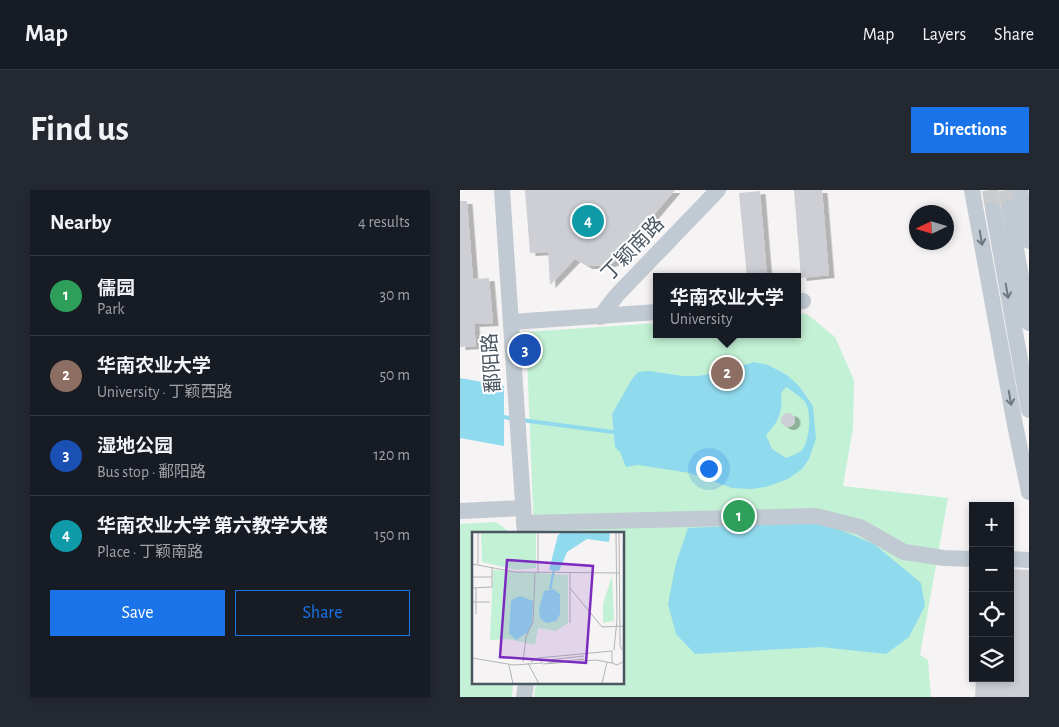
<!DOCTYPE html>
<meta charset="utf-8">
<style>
body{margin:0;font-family:"Alegreya Sans","Noto Sans SC",sans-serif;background:#242831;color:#f1f3f6}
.controls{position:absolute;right:15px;bottom:15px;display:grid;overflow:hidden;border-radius:0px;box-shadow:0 2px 8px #0003}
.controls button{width:45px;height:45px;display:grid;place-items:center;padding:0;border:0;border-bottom:1px solid #363941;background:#171b24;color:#f1f3f6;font:25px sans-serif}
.compass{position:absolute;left:449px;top:15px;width:45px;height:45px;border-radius:50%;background:#171b24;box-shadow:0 2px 8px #0003;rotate:266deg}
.you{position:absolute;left:248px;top:278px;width:18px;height:18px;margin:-12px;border:4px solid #fff;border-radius:50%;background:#1a73e8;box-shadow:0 0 0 8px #1a73e833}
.badge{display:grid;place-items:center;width:32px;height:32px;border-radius:50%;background:#1a73e8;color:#fff;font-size:16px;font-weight:700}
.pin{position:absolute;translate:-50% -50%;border:2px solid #fff;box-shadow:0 1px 5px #0006}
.popup{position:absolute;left:193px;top:83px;width:148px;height:65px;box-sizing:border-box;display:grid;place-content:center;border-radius:0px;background:#171b24;filter:drop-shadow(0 1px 4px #0005);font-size:16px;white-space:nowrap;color:#9ea1a6}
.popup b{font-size:19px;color:#f1f3f6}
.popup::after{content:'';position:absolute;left:50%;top:100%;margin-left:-10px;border:10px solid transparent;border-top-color:#171b24}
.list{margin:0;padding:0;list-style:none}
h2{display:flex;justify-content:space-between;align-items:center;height:65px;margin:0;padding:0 20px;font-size:21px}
h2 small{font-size:16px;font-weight:400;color:#9ea1a6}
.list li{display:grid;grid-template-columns:32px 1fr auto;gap:15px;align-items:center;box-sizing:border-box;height:80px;padding:0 20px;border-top:1px solid #363941}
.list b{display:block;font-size:19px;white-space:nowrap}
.list p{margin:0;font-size:16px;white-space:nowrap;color:#9ea1a6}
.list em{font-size:16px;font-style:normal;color:#9ea1a6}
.actions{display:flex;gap:10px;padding:15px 20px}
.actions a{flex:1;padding:11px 0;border:1px solid #1a73e8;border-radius:0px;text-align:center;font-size:18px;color:#1a73e8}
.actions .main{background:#1a73e8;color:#fff}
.icon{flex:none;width:28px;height:28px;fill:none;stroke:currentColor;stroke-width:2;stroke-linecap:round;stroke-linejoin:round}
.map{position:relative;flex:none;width:569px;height:507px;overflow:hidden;border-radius:0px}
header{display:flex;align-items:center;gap:30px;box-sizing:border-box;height:70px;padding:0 25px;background:#171b24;border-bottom:1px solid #363941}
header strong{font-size:24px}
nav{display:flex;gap:28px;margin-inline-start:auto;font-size:18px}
.intro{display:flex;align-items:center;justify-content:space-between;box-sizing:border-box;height:120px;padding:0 30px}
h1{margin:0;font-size:35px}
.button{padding:12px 22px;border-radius:0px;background:#1a73e8;color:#fff;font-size:18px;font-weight:700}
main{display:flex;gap:30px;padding:0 30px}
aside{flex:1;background:#171b24;border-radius:0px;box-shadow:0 2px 8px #0003}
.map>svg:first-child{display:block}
.green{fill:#c3f1d5}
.water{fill:#90daee;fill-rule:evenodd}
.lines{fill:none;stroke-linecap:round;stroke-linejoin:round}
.stream{stroke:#90daee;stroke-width:4}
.building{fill:#cdcfd5;filter:url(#shadow)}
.minor-tunnel{stroke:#caccce;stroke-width:16;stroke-dasharray:16 8;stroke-linecap:butt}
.minor{stroke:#c1cad2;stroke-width:16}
.oneway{stroke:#6e7983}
.labels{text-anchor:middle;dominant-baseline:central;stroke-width:4;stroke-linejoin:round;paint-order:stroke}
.street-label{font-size:20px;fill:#4a5661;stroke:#fff}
.inset-river{fill:none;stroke:#90daee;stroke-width:2.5}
.inset-road{fill:none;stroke:#b1b4b9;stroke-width:1}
.view{fill:#7b2cbf;fill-opacity:0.15;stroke:#7b2cbf;stroke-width:2.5}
.inset-edge{fill:none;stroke:#4a5661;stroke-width:2.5}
</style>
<header>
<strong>Map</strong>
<nav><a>Map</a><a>Layers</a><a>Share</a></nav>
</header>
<div class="intro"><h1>Find us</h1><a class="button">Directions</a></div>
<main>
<aside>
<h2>Nearby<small>4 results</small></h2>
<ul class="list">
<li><span class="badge" style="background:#2e9e5b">1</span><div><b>儒园</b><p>Park</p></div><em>30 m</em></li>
<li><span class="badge" style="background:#8d6e63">2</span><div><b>华南农业大学</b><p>University · 丁颖西路</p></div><em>50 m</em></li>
<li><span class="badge" style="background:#1a4fb4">3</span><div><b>湿地公园</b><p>Bus stop · 鄱阳路</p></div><em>120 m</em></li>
<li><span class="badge" style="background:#0f9aa8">4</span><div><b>华南农业大学 第六教学大楼</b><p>Place · 丁颖南路</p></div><em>150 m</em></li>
</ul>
<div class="actions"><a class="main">Save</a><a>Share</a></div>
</aside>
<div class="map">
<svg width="569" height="507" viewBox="0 0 569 507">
<defs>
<filter id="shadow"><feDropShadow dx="5.5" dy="3" stdDeviation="0" flood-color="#0004"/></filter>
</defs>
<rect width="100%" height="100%" fill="#f5f3f3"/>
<g class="green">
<polygon points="337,124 347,124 375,147 394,190 393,238 383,296 488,308 460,465 468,470 471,507 74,507 76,493 164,493 164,343 74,343 66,142 197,133 197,144 337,144"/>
<polygon points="36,332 48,341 48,343 14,343 14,493 53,493 52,507 0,507 0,334"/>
</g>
<g class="water">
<path d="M294,172L308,175L327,185L339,196L353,216L356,249L349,269L342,279L328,289L306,297L291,299L272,298L230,283L178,275L166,277L160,262L155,257L152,224L172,189L178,182L189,181L223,186H238L261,182ZM326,197C332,201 340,206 345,212C352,221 350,253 341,261C337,264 331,266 326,268L312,259L306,245C319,231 323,222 321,203Z"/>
<polygon points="0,188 44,196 44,256 0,248"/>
<polygon points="361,332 414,354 461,393 465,416 449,447 426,464 361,457 235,464 216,444 208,414 216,373 228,338"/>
</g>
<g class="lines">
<g class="stream">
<polyline points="44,227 54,229"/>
<polyline points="61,230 153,242"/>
</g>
</g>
<g class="building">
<polygon points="65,0 215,0 153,73 140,76 127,76 115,69 90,95 88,62 70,63"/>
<polygon points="334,0 362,0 369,85 341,88"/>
<polygon points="300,1 307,87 287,87 279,3"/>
<polygon points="0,11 7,11 13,89 29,88 33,133 14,134 16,156 0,157"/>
<circle cx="328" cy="230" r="7"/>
<polygon points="550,379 569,380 569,507 515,507 516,488 550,488"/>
</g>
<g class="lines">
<g class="minor-tunnel">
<polyline points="530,0 533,19"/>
<polyline points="546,0 549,18"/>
</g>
<g class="minor">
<polyline points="42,0 65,343"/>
<polyline points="512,0 555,235 569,302"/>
<polyline points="560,0 569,51"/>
<polyline points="549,18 569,133"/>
<polyline points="533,19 569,220"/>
<polyline points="337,112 343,111"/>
<polyline points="140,127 157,105 258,0"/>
<polyline points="51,132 197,122"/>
<polyline points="0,321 63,318"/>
<polyline points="64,333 356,326 400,337 444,362 484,368 513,369"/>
<polyline points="550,369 569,370"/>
<polyline points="64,507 66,493"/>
</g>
</g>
<defs><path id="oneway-shaft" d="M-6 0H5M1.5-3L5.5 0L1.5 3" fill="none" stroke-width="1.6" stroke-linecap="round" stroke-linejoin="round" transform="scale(1.25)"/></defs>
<g class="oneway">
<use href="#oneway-shaft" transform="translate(521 48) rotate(80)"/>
<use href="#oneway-shaft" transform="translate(547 101) rotate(80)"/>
<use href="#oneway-shaft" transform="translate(550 208) rotate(80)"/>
</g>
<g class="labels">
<g class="street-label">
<text transform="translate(173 59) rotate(-46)">丁颖南路</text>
<text transform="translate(32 173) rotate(-94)">鄱阳路</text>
</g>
</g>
<g transform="translate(12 342)">
<rect width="152" height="152" fill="#f5f3f3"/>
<path d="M9,0H64V36L44,38L10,30ZM21,38L96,43V91L84,99L66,96L63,113L36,107L18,108ZM140,44L142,89L131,91V72Z" fill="#c3f1d5"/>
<path d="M91,0H138L137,10L115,7L95,20L87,39L77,38L86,3ZM81,57L88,62V82L84,89L74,91L68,86L67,77L72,59ZM48,64L61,69L60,91L56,100L44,108L37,101L39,68Z" fill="#90daee"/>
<path class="inset-river" d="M78,57L82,38"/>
<path class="inset-road" d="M147,0L148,113L150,118M0,32L43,40L148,41M6,32V0M66,41V0M98,41V91M0,45H20M0,56L20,55V35M4,56V82M98,56L130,95L153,94M0,70H18M142,118L145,88L144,0M140,119V131L145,133L153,129M0,126L42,133L71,131M68,129L112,124M51,130L54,105L61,90L63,41M59,130L66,126L140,119M56,131L67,152M76,131L112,127M71,132L124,128L140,131M37,133L41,152M130,152L135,130"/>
<path class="view" d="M35,28L121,34L114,131L28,125Z"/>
<rect width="152" height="152" class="inset-edge"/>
</g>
</svg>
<div class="controls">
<button>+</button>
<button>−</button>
<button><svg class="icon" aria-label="locate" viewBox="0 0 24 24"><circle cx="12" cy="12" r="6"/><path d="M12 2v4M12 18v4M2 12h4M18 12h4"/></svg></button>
<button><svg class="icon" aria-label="layers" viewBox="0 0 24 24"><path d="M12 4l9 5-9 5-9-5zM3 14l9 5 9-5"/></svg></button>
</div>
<svg class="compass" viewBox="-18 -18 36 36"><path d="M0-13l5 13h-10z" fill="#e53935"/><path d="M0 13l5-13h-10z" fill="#9ea1a6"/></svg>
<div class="you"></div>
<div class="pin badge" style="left:279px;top:326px;background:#2e9e5b">1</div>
<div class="pin badge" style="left:267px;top:183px;background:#8d6e63">2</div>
<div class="popup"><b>华南农业大学</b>University</div>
<div class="pin badge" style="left:65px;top:160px;background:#1a4fb4">3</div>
<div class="pin badge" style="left:128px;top:31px;background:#0f9aa8">4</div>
</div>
</main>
